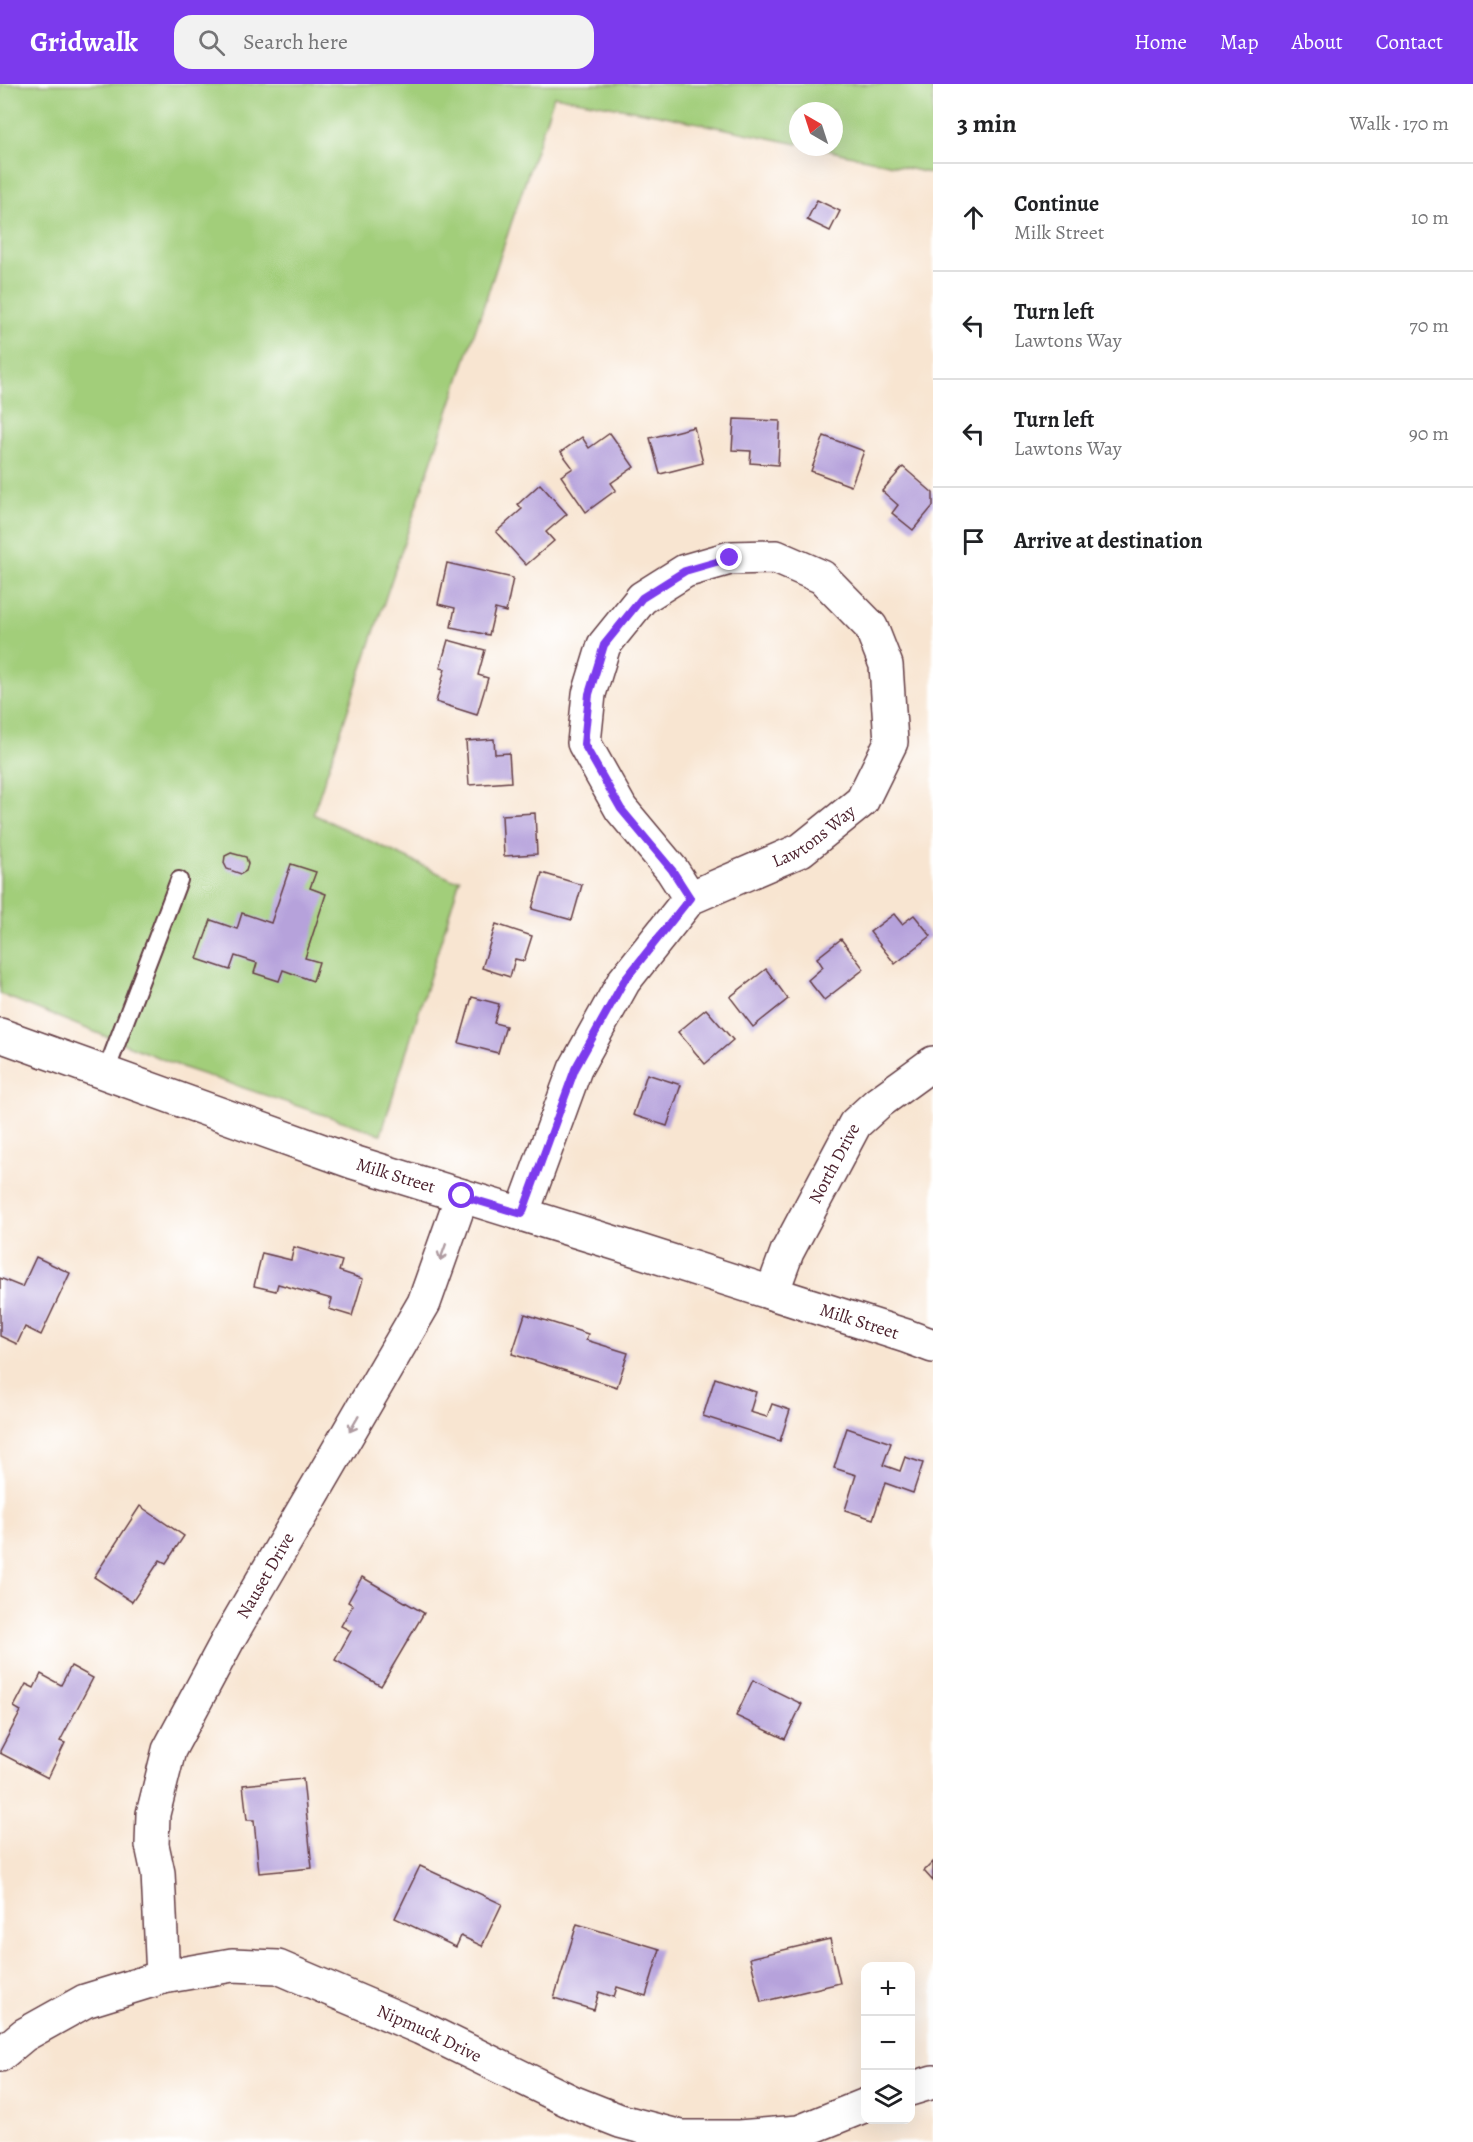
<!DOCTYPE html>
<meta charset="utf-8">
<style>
body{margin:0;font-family:Alegreya,serif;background:#f2f2f2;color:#202124}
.controls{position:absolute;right:18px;bottom:18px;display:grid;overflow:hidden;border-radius:12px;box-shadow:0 6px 24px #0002}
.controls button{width:54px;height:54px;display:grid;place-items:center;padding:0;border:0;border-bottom:2px solid #e0e0e0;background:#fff;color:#202124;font:30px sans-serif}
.compass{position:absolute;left:789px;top:18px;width:54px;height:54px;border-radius:50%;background:#fff;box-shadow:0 6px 24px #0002;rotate:321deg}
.stop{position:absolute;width:18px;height:18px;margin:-14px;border:4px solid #7c3aed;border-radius:50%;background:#fff}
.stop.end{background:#7c3aed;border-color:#fff;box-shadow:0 2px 6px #0008}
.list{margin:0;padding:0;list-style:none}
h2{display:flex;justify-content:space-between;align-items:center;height:78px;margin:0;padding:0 24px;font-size:26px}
h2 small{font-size:20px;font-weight:400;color:#757577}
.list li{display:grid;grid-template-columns:39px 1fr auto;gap:18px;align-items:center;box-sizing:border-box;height:108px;padding:0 24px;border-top:2px solid #e0e0e0}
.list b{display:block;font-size:22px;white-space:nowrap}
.list p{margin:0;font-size:20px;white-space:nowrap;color:#757577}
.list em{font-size:20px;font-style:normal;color:#757577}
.icon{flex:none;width:33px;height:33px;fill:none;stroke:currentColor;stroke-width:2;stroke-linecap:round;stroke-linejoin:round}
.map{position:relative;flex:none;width:933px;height:2058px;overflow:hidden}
header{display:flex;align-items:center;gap:36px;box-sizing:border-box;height:84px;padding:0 30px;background:#7c3aed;color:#fff}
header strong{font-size:28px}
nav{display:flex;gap:33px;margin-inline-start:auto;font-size:21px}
.search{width:420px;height:54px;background:#f2f2f2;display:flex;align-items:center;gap:15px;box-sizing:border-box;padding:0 21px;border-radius:18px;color:#757577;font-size:22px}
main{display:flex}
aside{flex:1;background:#fff}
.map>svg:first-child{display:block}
.green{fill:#a2ce7a;stroke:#767652;stroke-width:1.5}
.building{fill:#b6a2db}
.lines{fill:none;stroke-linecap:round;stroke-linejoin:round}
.lane-casing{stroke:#643d44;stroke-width:20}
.street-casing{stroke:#643d44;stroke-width:36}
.secondary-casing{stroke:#643d44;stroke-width:36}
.lane{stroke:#fff;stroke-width:16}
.street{stroke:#fff;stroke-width:33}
.secondary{stroke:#fff;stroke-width:33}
.oneway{stroke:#ae9aa0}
.route{stroke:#7c3aed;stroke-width:8}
.labels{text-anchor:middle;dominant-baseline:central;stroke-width:5;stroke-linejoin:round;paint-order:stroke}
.street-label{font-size:18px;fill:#4a1f2b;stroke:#fff}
</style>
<header>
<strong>Gridwalk</strong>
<div class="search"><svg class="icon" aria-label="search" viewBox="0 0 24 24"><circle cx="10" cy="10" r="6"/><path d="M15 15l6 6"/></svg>Search here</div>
<nav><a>Home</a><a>Map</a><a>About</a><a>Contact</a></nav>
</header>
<main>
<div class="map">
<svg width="933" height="2058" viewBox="0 0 933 2058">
<rect width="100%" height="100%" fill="#fff"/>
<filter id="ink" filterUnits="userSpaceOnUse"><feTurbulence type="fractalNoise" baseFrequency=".0167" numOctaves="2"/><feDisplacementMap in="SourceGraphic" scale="12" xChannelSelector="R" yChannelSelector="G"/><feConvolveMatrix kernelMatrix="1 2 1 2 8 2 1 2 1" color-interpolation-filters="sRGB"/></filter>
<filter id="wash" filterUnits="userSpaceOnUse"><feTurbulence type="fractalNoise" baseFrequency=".008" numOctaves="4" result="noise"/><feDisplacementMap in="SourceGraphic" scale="24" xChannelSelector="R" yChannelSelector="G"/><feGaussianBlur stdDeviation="1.35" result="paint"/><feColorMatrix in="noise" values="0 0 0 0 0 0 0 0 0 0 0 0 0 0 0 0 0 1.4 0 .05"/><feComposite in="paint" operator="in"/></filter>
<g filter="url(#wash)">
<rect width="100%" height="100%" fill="#f8e5d1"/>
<polygon class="green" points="0,0 933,0 933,90 813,63 834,63 834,27 798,27 798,60 660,31 554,12 313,730 453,796 460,795 381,1050 187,985 0,910"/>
<g id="blocks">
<g class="building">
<polygon points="817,116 840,127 830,147 807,136"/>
<polygon points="734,335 780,337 778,381 750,379 751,367 732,366"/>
<polygon points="694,343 703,379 660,390 650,354"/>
<polygon points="610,349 634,383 611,399 616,406 586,428 561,392 573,384 561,368 582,353 589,364"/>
<polygon points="824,352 864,367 851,402 811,387"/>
<polygon points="903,383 933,409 933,422 913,446 892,429 898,421 882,407"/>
<polygon points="540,400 567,430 546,448 554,457 526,481 496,448 522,425 518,420"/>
<polygon points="447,479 513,494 506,528 495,525 489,551 451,543 455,524 438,520"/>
<polygon points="448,556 485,566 478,591 488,594 477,631 436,618 445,585 440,584"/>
<polygon points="494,655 495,670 509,669 511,698 469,701 466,657"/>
<polygon points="535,729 537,770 504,772 502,731"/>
<polygon points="231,769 246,773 248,780 246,787 241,790 227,785 224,779 225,772"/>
<polygon points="291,780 316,788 310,804 326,810 305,874 319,878 313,897 283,886 279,897 254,889 257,879 235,872 230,886 197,875 211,836 237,845 242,829 271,839"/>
<polygon points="542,789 582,801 572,836 532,825"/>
<polygon points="894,830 902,840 914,831 931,852 895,880 870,848"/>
<polygon points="496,840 532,852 524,877 515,875 510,893 482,884"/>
<polygon points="841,855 864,885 824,916 808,896 823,883 817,874"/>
<polygon points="766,885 788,915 753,943 730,913"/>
<polygon points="472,913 499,920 494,939 506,942 498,969 459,959"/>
<polygon points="706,925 733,956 705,980 678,948"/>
<polygon points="647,990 681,1001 667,1042 633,1031"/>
<polygon points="294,1163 342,1177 339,1187 363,1195 352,1232 329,1225 332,1215 278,1200 276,1207 254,1202 262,1169 291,1176"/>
<polygon points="36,1173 70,1189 41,1251 25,1243 17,1260 0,1252 0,1194 22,1203"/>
<polygon points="525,1230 588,1250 586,1256 628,1269 617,1303 512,1270"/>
<polygon points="715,1294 756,1308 750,1328 767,1333 772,1320 790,1326 780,1357 703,1332"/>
<polygon points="847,1344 891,1359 883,1381 900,1387 905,1373 923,1379 913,1409 885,1399 873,1435 845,1426 856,1391 834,1384"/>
<polygon points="140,1422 184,1452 166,1479 160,1476 132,1518 94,1493"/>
<polygon points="362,1493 424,1529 381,1602 335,1576 351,1547 341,1542 353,1521 348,1518"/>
<polygon points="71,1582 93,1594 60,1657 65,1659 48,1694 0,1669 0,1667 21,1627 14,1623 26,1600 34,1604 41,1590 61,1601"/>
<polygon points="753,1596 802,1620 785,1655 736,1632"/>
<polygon points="303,1695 312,1784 259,1789 254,1736 247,1736 243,1701"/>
<polygon points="933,1778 933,1797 924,1787"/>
<polygon points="420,1782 502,1820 482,1862 461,1852 456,1863 395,1834"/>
<polygon points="577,1840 660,1865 646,1912 617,1903 614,1913 599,1908 594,1926 554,1914"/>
<polygon points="830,1855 840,1899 761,1918 750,1874"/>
</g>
</g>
</g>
<g filter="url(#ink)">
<use href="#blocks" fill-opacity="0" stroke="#643d44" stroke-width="1.5"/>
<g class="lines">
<defs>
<polyline id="lane" points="105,990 179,796"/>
<g id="street">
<path id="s1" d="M522,1130L575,985L624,897L690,814L801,766L862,717L891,658L886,581L871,543L822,493L776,473L730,474L685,487L642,514L604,561L589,610L584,659L621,725L672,786L690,814"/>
<path id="s2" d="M772,1209L787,1168L855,1040L878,1019L933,979"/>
<path id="s3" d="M163,1893L158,1789L152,1761L153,1730L169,1666L229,1554L424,1219L462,1112"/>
<path id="s4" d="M0,1971L24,1951L85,1917L163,1893L232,1881L278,1883L421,1944L572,2018L620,2037L681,2053H739L799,2048L866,2021"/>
<polyline points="910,2005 933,1998"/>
</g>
<g id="secondary">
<path id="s5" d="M0,951L353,1078L618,1160L906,1252L933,1262"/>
</g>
</defs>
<use href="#lane" class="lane-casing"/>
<use href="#street" class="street-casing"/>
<use href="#secondary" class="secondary-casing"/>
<use href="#lane" class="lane"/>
<use href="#street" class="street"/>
<use href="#secondary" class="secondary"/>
</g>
<defs><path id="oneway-shaft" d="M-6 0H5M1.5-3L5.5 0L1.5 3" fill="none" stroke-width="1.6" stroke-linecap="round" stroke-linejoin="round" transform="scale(1.5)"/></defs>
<g class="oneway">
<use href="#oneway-shaft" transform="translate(443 1168) rotate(110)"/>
<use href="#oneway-shaft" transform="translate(354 1340) rotate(120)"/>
</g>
</g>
<g class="lines" filter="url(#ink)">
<polyline class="route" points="462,1112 522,1130 575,985 624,897 690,814 672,786 621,725 584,660 589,610 604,561 642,514 685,487 730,474"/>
</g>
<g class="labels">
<g class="street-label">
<text stroke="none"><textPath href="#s1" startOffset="500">Lawtons Way</textPath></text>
<text stroke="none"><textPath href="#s2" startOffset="144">North Drive</textPath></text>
<text stroke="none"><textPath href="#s5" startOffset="420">Milk Street</textPath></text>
<text stroke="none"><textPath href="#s5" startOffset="906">Milk Street</textPath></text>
<text stroke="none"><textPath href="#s3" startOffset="429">Nauset Drive</textPath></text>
<text stroke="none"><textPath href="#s4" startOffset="464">Nipmuck Drive</textPath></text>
</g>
</g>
</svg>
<div class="controls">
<button>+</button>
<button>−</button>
<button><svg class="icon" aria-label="layers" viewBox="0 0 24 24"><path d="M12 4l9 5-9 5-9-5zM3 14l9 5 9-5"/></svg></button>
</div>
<svg class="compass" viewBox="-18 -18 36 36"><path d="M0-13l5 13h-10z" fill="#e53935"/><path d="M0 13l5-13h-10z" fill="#757577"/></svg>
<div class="stop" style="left:462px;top:1112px"></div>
<div class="stop end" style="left:730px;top:474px"></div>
</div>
<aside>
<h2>3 min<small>Walk · 170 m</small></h2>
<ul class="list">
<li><svg class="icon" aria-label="ahead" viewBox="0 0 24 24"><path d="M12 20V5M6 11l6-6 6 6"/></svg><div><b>Continue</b><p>Milk Street</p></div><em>10 m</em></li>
<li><svg class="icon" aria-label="left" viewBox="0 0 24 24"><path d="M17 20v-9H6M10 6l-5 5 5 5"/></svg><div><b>Turn left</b><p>Lawtons Way</p></div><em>70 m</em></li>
<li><svg class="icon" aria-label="left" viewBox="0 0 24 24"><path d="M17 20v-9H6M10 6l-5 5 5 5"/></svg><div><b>Turn left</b><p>Lawtons Way</p></div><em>90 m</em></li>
<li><svg class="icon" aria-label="arrive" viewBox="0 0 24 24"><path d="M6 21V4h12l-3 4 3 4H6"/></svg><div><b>Arrive at destination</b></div></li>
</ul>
</aside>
</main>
